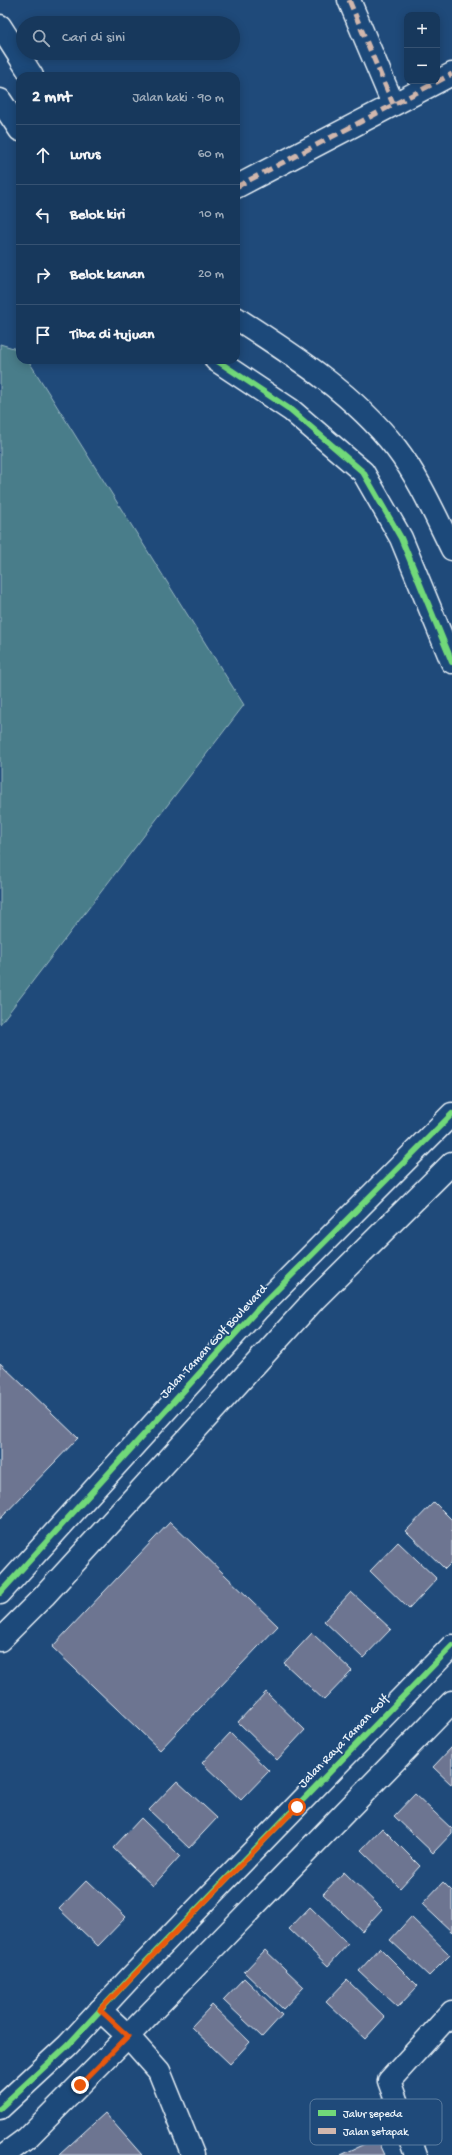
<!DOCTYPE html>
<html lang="id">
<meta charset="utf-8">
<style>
body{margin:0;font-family:"Gochi Hand",sans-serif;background:#203f62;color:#f1f3f6}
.controls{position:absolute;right:12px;top:12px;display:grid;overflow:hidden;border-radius:8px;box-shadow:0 2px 10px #0003}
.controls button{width:36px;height:36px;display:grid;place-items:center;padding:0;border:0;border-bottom:1px solid #365272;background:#17385c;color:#f1f3f6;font:20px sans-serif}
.stop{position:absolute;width:12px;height:12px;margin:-9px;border:3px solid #ea580c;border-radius:50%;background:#fff}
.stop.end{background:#ea580c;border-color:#fff;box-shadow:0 1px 4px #0008}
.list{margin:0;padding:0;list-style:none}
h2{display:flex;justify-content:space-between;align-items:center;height:52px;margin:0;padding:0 16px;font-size:17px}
h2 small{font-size:13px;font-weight:400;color:#9eacbb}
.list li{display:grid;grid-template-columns:26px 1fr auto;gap:12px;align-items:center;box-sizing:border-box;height:60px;padding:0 16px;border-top:1px solid #365272}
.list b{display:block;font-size:15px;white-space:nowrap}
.list em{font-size:13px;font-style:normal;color:#9eacbb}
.icon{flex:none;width:22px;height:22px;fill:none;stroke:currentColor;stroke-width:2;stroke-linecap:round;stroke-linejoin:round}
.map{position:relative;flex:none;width:452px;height:2155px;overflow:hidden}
.search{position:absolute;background:#17385c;box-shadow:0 2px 10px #0003;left:16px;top:16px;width:224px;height:44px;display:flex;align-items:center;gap:10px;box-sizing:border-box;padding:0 14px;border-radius:22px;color:#9eacbb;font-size:15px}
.panel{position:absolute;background:#17385c;box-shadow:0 2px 10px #0003;left:16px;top:72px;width:224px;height:292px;border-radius:12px}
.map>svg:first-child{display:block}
.green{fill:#487d8a;stroke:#98b7c1}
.building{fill:#6d7491;stroke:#e8f1f8}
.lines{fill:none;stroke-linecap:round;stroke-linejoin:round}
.minor-casing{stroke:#e8f1f8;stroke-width:25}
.tertiary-casing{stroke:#e8f1f8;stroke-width:25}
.minor{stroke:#1f4a7a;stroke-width:22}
.tertiary{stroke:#1f4a7a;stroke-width:22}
.quiet{stroke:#d1b7ad;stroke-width:5;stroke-dasharray:10 5;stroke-linecap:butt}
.cycleway-casing{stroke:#1f4a7a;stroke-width:8}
.cycleway{stroke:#71d979;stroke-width:6}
.route{stroke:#ea580c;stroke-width:5}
.labels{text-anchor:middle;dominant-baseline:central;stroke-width:3.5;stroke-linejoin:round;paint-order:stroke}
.street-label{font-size:13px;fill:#e8f1f8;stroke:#1f4a7a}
.key{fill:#1f4a7a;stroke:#5b7ca0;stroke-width:1}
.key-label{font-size:11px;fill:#e8f1f8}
</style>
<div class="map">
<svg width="452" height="2155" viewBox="0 0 452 2155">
<rect width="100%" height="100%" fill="#1f4a7a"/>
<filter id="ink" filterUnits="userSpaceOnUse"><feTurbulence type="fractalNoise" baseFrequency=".025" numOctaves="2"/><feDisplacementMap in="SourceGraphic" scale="8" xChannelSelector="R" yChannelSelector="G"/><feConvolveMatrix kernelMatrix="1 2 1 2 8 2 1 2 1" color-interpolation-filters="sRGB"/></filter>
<g filter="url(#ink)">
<polygon class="green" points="0,344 20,350 20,360 28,360 244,705 0,1024"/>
<g class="building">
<polygon points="0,1363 78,1438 0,1519"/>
<polygon points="434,1502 452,1520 452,1562 445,1569 406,1531"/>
<polygon points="170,1522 278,1626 160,1750 52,1647"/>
<polygon points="398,1542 437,1579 409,1609 370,1571"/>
<polygon points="351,1592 391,1629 363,1658 324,1621"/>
<polygon points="312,1633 352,1671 324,1700 284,1663"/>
<polygon points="266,1692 305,1730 277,1760 238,1722"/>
<polygon points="230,1733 269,1771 241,1800 202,1763"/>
<polygon points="452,1747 452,1785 433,1767"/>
<polygon points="177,1781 217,1818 189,1848 149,1810"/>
<polygon points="415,1794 452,1829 452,1833 433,1853 394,1816"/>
<polygon points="141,1818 180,1856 153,1886 113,1848"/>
<polygon points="382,1828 420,1866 400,1888 361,1850"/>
<polygon points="344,1872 382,1909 362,1931 323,1894"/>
<polygon points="87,1880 126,1917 98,1946 59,1909"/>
<polygon points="443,1882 452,1891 452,1932 422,1904"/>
<polygon points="310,1907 348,1944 328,1966 289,1929"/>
<polygon points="411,1917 450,1955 429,1976 390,1940"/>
<polygon points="380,1948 418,1986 398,2007 359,1971"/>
<polygon points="265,1950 304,1987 283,2009 244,1972"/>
<polygon points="244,1978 282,2015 262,2037 223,2000"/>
<polygon points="347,1980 385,2017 365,2039 326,2002"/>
<polygon points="212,2005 250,2042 230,2064 191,2027"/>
<polygon points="105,2113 142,2155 59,2155"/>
<polygon points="377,2138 385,2155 341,2155"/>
</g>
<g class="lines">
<defs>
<g id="minor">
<polyline points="349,0 393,104"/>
<polyline points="236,187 452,74"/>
<polyline points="100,2010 128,2036 159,2071 193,2155"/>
<polyline points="0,2108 68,2045 130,1978 452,1646"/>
<polyline points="4,2155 27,2138 128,2036 452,1702"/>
<polyline points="416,2155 389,2081 452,2012"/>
</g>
<g id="tertiary">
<polyline points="0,26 32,76"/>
<polyline points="0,100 20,130"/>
<path d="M236,318C293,355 353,393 396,448C419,478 435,515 452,549"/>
<polyline points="216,360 291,410 363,472 401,538 452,662"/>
<polyline points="0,1593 257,1310 452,1114"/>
<polyline points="0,1640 44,1596 314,1300 452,1163"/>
</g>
</defs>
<use href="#minor" class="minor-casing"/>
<use href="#tertiary" class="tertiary-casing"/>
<use href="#minor" class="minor"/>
<use href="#tertiary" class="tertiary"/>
<g class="quiet">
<polyline points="349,0 393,104"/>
<polyline points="236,187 452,74"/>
</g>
<defs>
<g id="cycleway">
<polyline points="216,360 291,410 363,472 401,538 452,662"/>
<polyline points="0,1593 257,1310 452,1114"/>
<polyline points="0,2108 68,2045 130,1978 452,1646"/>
</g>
</defs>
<use href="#cycleway" class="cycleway-casing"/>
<use href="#cycleway" class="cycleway"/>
</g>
</g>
<g class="lines" filter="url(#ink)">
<polyline class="route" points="80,2085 128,2036 100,2010 297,1807"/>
</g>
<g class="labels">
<g class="street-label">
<text transform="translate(214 1342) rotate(-47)">Jalan Taman Golf Boulevard</text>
<text transform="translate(344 1742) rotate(-46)">Jalan Raya Taman Golf</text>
</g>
</g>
<rect x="310" y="2099" width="132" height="46" rx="6" class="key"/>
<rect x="318" y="2110" width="18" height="6" fill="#71d979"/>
<rect x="318" y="2128" width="18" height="6" fill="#d1b7ad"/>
<g class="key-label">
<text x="343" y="2117">Jalur sepeda</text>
<text x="343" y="2135">Jalan setapak</text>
</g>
</svg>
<div class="controls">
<button>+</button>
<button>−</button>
</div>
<div class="stop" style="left:297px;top:1807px"></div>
<div class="stop end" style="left:80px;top:2085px"></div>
<div class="search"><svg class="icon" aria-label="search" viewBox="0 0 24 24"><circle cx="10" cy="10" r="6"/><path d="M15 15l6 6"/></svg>Cari di sini</div>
<section class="panel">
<h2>2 mnt<small>Jalan kaki · 90 m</small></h2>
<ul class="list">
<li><svg class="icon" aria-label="ahead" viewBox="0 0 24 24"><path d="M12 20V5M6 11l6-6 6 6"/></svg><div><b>Lurus</b></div><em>60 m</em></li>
<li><svg class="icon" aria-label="left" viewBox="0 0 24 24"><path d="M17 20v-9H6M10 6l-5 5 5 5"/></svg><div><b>Belok kiri</b></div><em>10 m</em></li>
<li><svg class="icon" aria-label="right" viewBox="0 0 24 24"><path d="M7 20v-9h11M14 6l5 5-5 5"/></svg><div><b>Belok kanan</b></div><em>20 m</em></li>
<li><svg class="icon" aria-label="arrive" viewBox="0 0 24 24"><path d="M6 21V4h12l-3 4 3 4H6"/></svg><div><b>Tiba di tujuan</b></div></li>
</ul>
</section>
</div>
